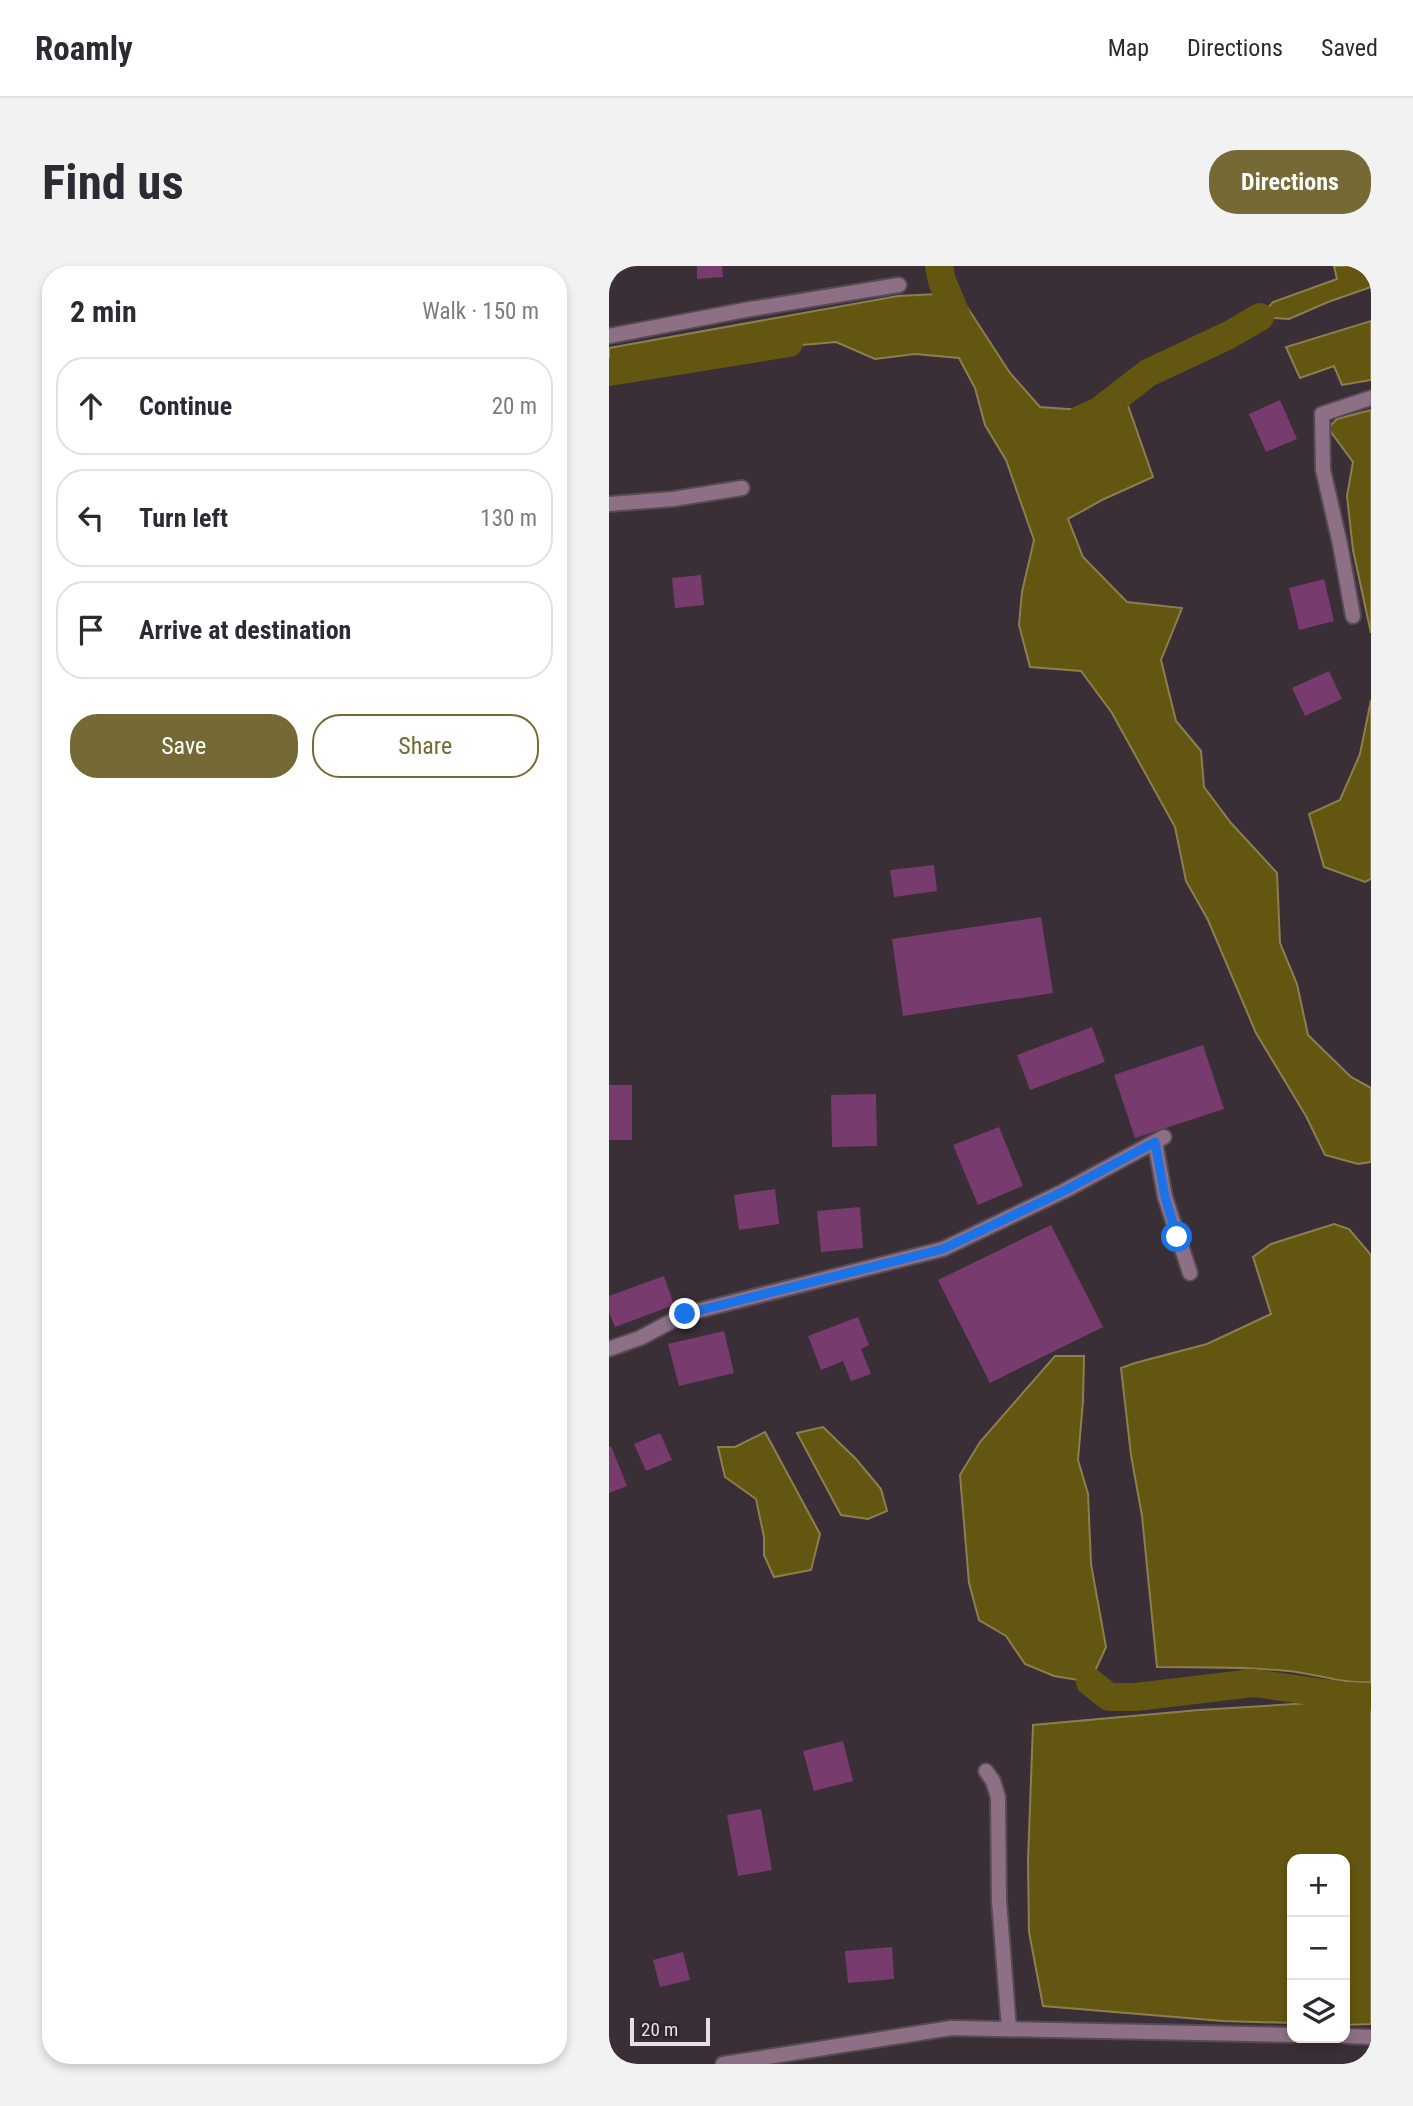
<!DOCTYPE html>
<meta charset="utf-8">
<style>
body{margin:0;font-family:"Roboto Condensed",sans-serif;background:#f2f2f3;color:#2b2b33}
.controls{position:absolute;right:21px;bottom:21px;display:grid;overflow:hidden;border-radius:14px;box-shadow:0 4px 10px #0003}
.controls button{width:63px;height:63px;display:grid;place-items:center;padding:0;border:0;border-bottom:2px solid #e1e1e2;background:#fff;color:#2b2b33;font:35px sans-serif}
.scale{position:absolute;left:21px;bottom:18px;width:80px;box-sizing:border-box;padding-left:7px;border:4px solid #e7dfe5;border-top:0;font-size:19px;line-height:24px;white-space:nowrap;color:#e7dfe5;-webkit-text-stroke:5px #30242d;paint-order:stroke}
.stop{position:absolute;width:21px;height:21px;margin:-16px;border:5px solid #1a73e8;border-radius:50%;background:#fff}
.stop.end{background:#1a73e8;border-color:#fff;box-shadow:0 2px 7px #0008}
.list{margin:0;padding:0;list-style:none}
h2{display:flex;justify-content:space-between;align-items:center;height:91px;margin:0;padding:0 28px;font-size:30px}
h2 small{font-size:23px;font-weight:400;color:#7c7c81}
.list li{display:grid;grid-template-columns:46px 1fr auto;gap:21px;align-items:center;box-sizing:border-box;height:98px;margin:0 14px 14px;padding:0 14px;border:2px solid #e1e1e2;border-radius:28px}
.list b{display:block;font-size:26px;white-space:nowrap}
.list em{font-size:23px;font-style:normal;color:#7c7c81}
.actions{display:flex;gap:14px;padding:21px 28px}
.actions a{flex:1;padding:16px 0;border:2px solid #756a35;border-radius:28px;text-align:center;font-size:24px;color:#756a35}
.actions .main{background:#756a35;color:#fff}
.icon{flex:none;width:38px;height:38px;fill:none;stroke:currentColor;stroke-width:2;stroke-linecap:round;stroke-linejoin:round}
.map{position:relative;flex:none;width:762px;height:1798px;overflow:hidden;border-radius:28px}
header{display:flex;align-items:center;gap:42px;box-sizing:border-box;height:98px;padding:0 35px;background:#fff;border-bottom:2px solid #e1e1e2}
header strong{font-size:33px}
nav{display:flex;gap:38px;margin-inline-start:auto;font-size:24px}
.intro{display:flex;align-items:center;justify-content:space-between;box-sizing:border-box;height:168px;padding:0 42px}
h1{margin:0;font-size:49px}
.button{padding:18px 32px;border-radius:28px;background:#756a35;color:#fff;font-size:24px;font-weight:700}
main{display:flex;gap:42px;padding:0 42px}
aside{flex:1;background:#fff;border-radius:28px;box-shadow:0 4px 10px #0003}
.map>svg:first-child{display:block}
.water{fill:#635610;stroke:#8b7f50;stroke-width:2}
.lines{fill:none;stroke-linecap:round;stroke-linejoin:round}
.canal{stroke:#635610;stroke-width:28}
.building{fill:#783b6d}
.minor-casing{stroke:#564a53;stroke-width:18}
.minor{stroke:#8d7086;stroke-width:14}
.route{stroke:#1a73e8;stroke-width:9}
</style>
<header>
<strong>Roamly</strong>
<nav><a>Map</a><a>Directions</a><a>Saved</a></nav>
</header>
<div class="intro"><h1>Find us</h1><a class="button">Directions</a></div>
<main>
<aside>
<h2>2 min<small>Walk · 150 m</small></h2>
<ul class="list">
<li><svg class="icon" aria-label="ahead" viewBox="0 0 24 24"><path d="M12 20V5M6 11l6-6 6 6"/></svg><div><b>Continue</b></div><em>20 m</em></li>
<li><svg class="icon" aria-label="left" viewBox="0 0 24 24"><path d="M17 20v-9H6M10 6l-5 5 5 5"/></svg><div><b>Turn left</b></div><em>130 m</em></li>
<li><svg class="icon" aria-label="arrive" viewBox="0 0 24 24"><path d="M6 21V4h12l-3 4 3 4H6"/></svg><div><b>Arrive at destination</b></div></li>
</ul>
<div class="actions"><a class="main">Save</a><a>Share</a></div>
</aside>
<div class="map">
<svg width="762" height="1798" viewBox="0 0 762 1798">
<rect width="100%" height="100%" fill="#3a2e37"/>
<g class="water">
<polygon points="725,0 762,0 762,21 719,36 680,53 651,51 664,36 728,13"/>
<polygon points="349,27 401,107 431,141 473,144 516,131 544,211 495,233 459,253 474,291 518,336 573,342 552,394 567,455 592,485 595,521 622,557 668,607 671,677 688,718 699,769 742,811 762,822 762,896 749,898 716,889 697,850 647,767 599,654 577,615 566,561 503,447 472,405 421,401 410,359 413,326 425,274 397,194 376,159 366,122 350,92 306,88 266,93 227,76 114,86 28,105 0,109 0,82 289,30"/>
<polygon points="762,55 762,114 733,119 725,100 691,112 677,81"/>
<polygon points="762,144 762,367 744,284 738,230 744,196 719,162 728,153"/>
<polygon points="762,434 762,613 756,616 715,601 700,548 731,534 751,488"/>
<path d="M725,958L740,963L762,989V1416C734,1418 708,1408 680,1405C636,1401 593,1401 548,1401L533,1250L522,1189L512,1102L526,1097L598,1078L662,1048L644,991L662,978Z"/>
<polygon points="446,1090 475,1090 474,1135 469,1194 479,1228 482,1298 497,1381 481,1416 445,1410 416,1398 397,1370 370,1354 360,1317 351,1209 371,1176"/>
<polygon points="214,1161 247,1193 272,1223 278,1245 259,1253 232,1249 188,1167"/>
<polygon points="156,1166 211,1268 202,1304 165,1311 155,1289 155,1271 147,1233 116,1211 109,1181 126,1181"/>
<polygon points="701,1437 762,1444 762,1758 736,1759 736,1593 683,1593 683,1757 614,1755 434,1740 420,1666 419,1595 424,1459 590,1444"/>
</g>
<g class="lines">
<g class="canal">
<polyline points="330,0 333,15 348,51"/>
<polyline points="0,106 180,77"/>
<polyline points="472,153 490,145 539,107 620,69 651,51"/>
<polyline points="481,1416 500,1431 527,1431 644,1417 736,1430 762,1431"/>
</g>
</g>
<g class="building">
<polygon points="88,0 113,0 114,11 88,13"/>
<polygon points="671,134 688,173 657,186 640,148"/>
<polygon points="92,309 95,339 66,342 63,312"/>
<polygon points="715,313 725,355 690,364 680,322"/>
<polygon points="720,405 733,433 696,450 683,422"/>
<polygon points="325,599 328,625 285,631 281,604"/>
<polygon points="432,651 444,727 294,750 283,673"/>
<polygon points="483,761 496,796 421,824 408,789"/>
<polygon points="594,779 615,843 526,872 505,809"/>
<rect x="0" y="819" width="23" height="55"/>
<polygon points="267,828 268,880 223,881 222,829"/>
<polygon points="390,861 414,920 369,939 344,879"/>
<polygon points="166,923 170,958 130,964 125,929"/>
<polygon points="251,941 254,982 212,986 208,945"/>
<polygon points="442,959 494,1061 381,1117 329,1014"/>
<polygon points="55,1010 65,1039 6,1061 0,1046 0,1030"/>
<polygon points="249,1051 260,1079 252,1083 262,1108 242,1115 234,1095 212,1104 199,1070"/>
<polygon points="115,1065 125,1107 70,1120 59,1078"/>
<polygon points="51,1167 63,1194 37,1205 25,1178"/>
<polygon points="2,1180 18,1220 0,1227 0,1181"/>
<polygon points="234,1475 244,1515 205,1525 194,1485"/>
<polygon points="152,1543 163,1604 129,1610 118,1549"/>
<polygon points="283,1681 285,1713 239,1717 236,1685"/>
<polygon points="74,1686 81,1714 51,1721 44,1694"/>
</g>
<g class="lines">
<defs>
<g id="minor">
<polyline points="0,70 136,44 290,19"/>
<polyline points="0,238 64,233 133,222"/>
<polyline points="744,350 731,278 714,204 713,148 762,132"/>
<polyline points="546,876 556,931 581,1007"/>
<polyline points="0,1083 31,1072 76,1048 334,983 455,925 555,871"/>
<polyline points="377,1505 384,1515 389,1531 390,1634 400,1763"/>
<polyline points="736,1770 762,1771"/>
<polyline points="114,1798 342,1762 683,1769"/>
</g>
</defs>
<use href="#minor" class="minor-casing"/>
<use href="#minor" class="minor"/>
</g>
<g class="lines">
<polyline class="route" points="76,1048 334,983 455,925 546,876 556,931 568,971"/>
</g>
</svg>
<div class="controls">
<button>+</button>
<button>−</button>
<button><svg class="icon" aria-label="layers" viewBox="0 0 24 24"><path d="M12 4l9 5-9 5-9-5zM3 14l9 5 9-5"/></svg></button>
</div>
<div class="scale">20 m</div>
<div class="stop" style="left:568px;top:971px"></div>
<div class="stop end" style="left:76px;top:1048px"></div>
</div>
</main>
